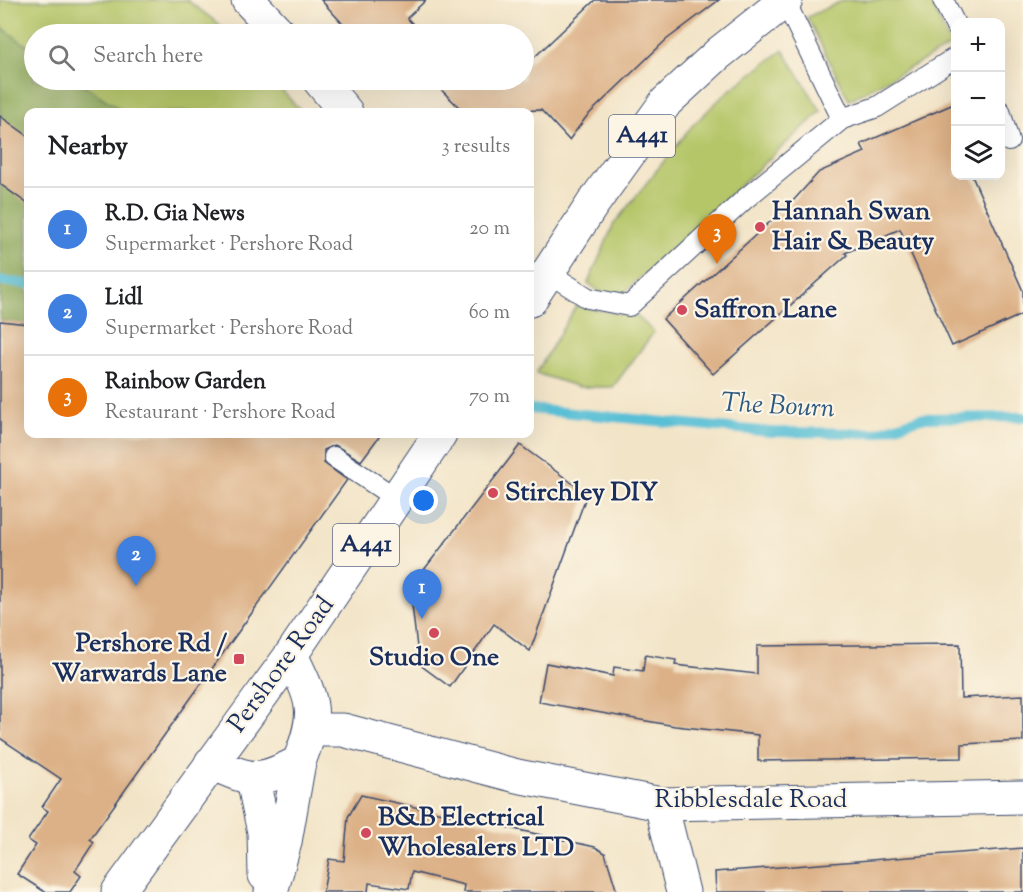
<!DOCTYPE html>
<meta charset="utf-8">
<style>
body{margin:0;font-family:"Sorts Mill Goudy",serif;background:#f6f6f6;color:#202124}
.controls{position:absolute;right:18px;top:18px;display:grid;overflow:hidden;border-radius:12px;box-shadow:0 6px 24px #0002}
.controls button{width:54px;height:54px;display:grid;place-items:center;padding:0;border:0;border-bottom:2px solid #e0e0e0;background:#fff;color:#202124;font:30px sans-serif}
.you{position:absolute;left:424px;top:501px;width:21px;height:21px;margin:-15px;border:4px solid #fff;border-radius:50%;background:#1a73e8;box-shadow:0 0 0 9px #1a73e833}
.badge{display:grid;place-items:center;width:39px;height:39px;border-radius:50%;background:#0b8043;color:#fff;font-size:20px;font-weight:700}
.pin{position:absolute;translate:-50% -50px;filter:drop-shadow(0 2px 3px #0008)}
.pin::after{content:'';position:absolute;top:32px;width:21px;height:18px;background:inherit;clip-path:polygon(0 0,100% 0,50% 100%)}
.list{margin:0;padding:0;list-style:none}
h2{display:flex;justify-content:space-between;align-items:center;height:78px;margin:0;padding:0 24px;font-size:26px}
h2 small{font-size:20px;font-weight:400;color:#757577}
.list li{display:grid;grid-template-columns:39px 1fr auto;gap:18px;align-items:center;box-sizing:border-box;height:84px;padding:0 24px;border-top:2px solid #e0e0e0}
.list b{display:block;font-size:22px;white-space:nowrap}
.list p{margin:0;font-size:20px;white-space:nowrap;color:#757577}
.list em{font-size:20px;font-style:normal;color:#757577}
.icon{flex:none;width:33px;height:33px;fill:none;stroke:currentColor;stroke-width:2;stroke-linecap:round;stroke-linejoin:round}
.map{position:relative;flex:none;width:1023px;height:892px;overflow:hidden}
.search{position:absolute;background:#fff;box-shadow:0 6px 24px #0002;left:24px;top:24px;width:510px;height:66px;display:flex;align-items:center;gap:15px;box-sizing:border-box;padding:0 21px;border-radius:33px;color:#757577;font-size:22px}
.panel{position:absolute;background:#fff;box-shadow:0 6px 24px #0002;left:24px;top:108px;width:510px;height:330px;border-radius:12px}
.map>svg:first-child{display:block}
.green{fill:#b5c669;stroke:#687a64;stroke-width:1.5}
.forest{fill:#90ab5d;stroke:#566d5e;stroke-width:1.5}
.lines{fill:none;stroke-linecap:round;stroke-linejoin:round}
.stream{stroke:#59bfd6;stroke-width:10}
.building{fill:#dcb187}
.lane-casing{stroke:#3b4a6e;stroke-width:22}
.street-casing{stroke:#3b4a6e;stroke-width:35}
.secondary-casing{stroke:#3b4a6e;stroke-width:35}
.primary-casing{stroke:#3b4a6e;stroke-width:35}
.lane{stroke:#fff;stroke-width:20}
.street{stroke:#fff;stroke-width:33}
.secondary{stroke:#fff;stroke-width:33}
.primary{stroke:#fff;stroke-width:33}
.poi-dot{fill:#d1495b;stroke:#fcf5e5;stroke-width:2}
.labels{text-anchor:middle;dominant-baseline:central;stroke-width:4.5;stroke-linejoin:round;paint-order:stroke}
.shield{fill:#fcf5e5;stroke:#5e6a86;stroke-width:1.5}
.shield-label{font-size:24px;font-weight:bold;fill:#1b2f5e}
.poi-label{font-size:26px;font-weight:bold;fill:#1b2f5e;stroke:#fcf5e5;text-anchor:start}
.street-label{font-size:26px;fill:#1b2f5e;stroke:#fcf5e5}
.water-label{font-size:27px;font-style:italic;fill:#2e5a82;stroke:#fcf5e5}
</style>
<div class="map">
<svg width="1023" height="892" viewBox="0 0 1023 892">
<rect width="100%" height="100%" fill="#fcf5e5"/>
<filter id="ink" filterUnits="userSpaceOnUse"><feTurbulence type="fractalNoise" baseFrequency=".0167" numOctaves="2"/><feDisplacementMap in="SourceGraphic" scale="12" xChannelSelector="R" yChannelSelector="G"/><feConvolveMatrix kernelMatrix="1 2 1 2 8 2 1 2 1" color-interpolation-filters="sRGB"/></filter>
<filter id="wash" filterUnits="userSpaceOnUse"><feTurbulence type="fractalNoise" baseFrequency=".008" numOctaves="4" result="noise"/><feDisplacementMap in="SourceGraphic" scale="24" xChannelSelector="R" yChannelSelector="G"/><feGaussianBlur stdDeviation="1.35" result="paint"/><feColorMatrix in="noise" values="0 0 0 0 0 0 0 0 0 0 0 0 0 0 0 0 0 1.4 0 .05"/><feComposite in="paint" operator="in"/></filter>
<g filter="url(#wash)">
<rect width="100%" height="100%" fill="#f2e4c7"/>
<g class="green">
<polygon points="0,0 187,0 232,34 34,34 34,80 272,80 302,112 28,112 28,324 0,321"/>
<polygon points="844,0 930,0 951,46 849,100 807,17"/>
<polygon points="783,50 821,111 625,292 603,294 588,283 614,224 692,126 726,93"/>
<polygon points="576,306 638,317 654,332 613,387 579,387 536,373"/>
</g>
<polygon class="forest" points="0,26 34,51 34,80 76,80 124,112 28,112 28,324 0,321"/>
<g class="lines">
<g class="stream">
<polyline points="0,281 28,284"/>
<polyline points="530,409 771,432 875,433 921,418 1023,417"/>
</g>
</g>
<g id="blocks">
<g class="building">
<polygon points="321,0 426,0 407,18 422,34 352,34"/>
<polygon points="595,0 719,0 666,40 587,116 569,140 541,110 464,112 431,80 524,80 524,67"/>
<polygon points="956,103 956,176 972,176 1023,291 1023,314 952,346 900,229 845,253 847,255 713,374 663,319 792,202 819,172 865,152 861,144"/>
<polygon points="0,116 28,136 28,204 0,184"/>
<polygon points="0,321 28,324 28,434 381,434 361,461 335,445 324,450 324,463 347,480 90,839 94,842 75,871 81,876 70,892 45,892 17,874 36,845 28,840 48,811 42,807 61,779 0,738"/>
<polygon points="520,445 587,494 530,651 494,624 450,687 419,664 410,588"/>
<polygon points="960,644 961,698 1023,695 1023,741 962,744 962,758 758,761 758,735 675,726 539,702 546,663 613,676 614,667 643,671 645,655 676,660 675,665 757,674 757,646"/>
<polygon points="361,795 595,847 605,853 617,892 463,892 464,885 412,872 409,889 369,883 368,892 323,892 329,859 344,861 348,817"/>
<polygon points="1023,848 1023,892 716,892 715,872"/>
</g>
</g>
</g>
<g filter="url(#ink)">
<use href="#blocks" fill-opacity="0" stroke="#3b4a6e" stroke-width="1.5"/>
<g class="lines">
<defs>
<g id="lane">
<polyline points="943,0 956,26"/>
<polyline points="785,1 842,119"/>
<polyline points="1000,111 1009,141"/>
<polyline points="547,272 588,298 629,306 745,199 842,119 877,107 956,57"/>
<polyline points="334,457 397,499"/>
</g>
<g id="street">
<polyline points="311,730 343,730 517,776 661,804 1023,797"/>
<path d="M211,763C252,781 258,784 299,762C319,710 314,703 291,655"/>
<polyline points="253,780 264,832 265,875"/>
<polyline points="661,804 683,892"/>
<polyline points="271,892 285,842 299,762"/>
</g>
<g id="secondary">
<polyline points="248,0 280,34"/>
<polyline points="319,80 346,112"/>
</g>
<g id="primary">
<polyline points="530,300 592,205 666,102 718,54 786,0"/>
<polyline points="118,892 291,655 440,434"/>
</g>
</defs>
<use href="#lane" class="lane-casing"/>
<use href="#street" class="street-casing"/>
<use href="#secondary" class="secondary-casing"/>
<use href="#primary" class="primary-casing"/>
<use href="#lane" class="lane"/>
<use href="#street" class="street"/>
<use href="#secondary" class="secondary"/>
<use href="#primary" class="primary"/>
</g>
</g>
<g class="poi-dot">
<circle cx="760" cy="227" r="6"/>
<circle cx="682" cy="310" r="6"/>
<circle cx="493" cy="493" r="6"/>
<circle cx="434" cy="633" r="6"/>
<rect x="233" y="653" width="12" height="12" rx="3"/>
<circle cx="366" cy="833" r="6"/>
</g>
<g class="labels">
<g class="shield">
<rect x="609" y="115" width="66" height="42" rx="4.5"/>
<rect x="333" y="524" width="66" height="42" rx="4.5"/>
</g>
<g class="shield-label">
<text x="642" y="136">A441</text>
<text x="366" y="545">A441</text>
</g>
<g class="poi-label">
<text x="772" y="212">Hannah Swan<tspan x="772" dy="30">Hair &amp; Beauty</tspan></text>
<text x="694" y="310">Saffron Lane</text>
<text x="505" y="493">Stirchley DIY</text>
<text x="227" y="644" text-anchor="end">Pershore Rd /<tspan x="227" dy="30">Warwards Lane</tspan></text>
<text x="434" y="658" text-anchor="middle">Studio One</text>
<text x="378" y="818">B&amp;B Electrical<tspan x="378" dy="30">Wholesalers LTD</tspan></text>
</g>
<g class="street-label">
<text transform="translate(282 665) rotate(-54)">Pershore Road</text>
<text x="751" y="800">Ribblesdale Road</text>
</g>
<g class="water-label">
<text transform="translate(778 407) rotate(3)">The Bourn</text>
</g>
</g>
</svg>
<div class="controls">
<button>+</button>
<button>−</button>
<button><svg class="icon" aria-label="layers" viewBox="0 0 24 24"><path d="M12 4l9 5-9 5-9-5zM3 14l9 5 9-5"/></svg></button>
</div>
<div class="you"></div>
<div class="pin badge" style="left:422px;top:619px;background:#3f7fe0">1</div>
<div class="pin badge" style="left:136px;top:586px;background:#3f7fe0">2</div>
<div class="pin badge" style="left:717px;top:264px;background:#e8710a">3</div>
<div class="search"><svg class="icon" aria-label="search" viewBox="0 0 24 24"><circle cx="10" cy="10" r="6"/><path d="M15 15l6 6"/></svg>Search here</div>
<section class="panel">
<h2>Nearby<small>3 results</small></h2>
<ul class="list">
<li><span class="badge" style="background:#3f7fe0">1</span><div><b>R.D. Gia News</b><p>Supermarket · Pershore Road</p></div><em>20 m</em></li>
<li><span class="badge" style="background:#3f7fe0">2</span><div><b>Lidl</b><p>Supermarket · Pershore Road</p></div><em>60 m</em></li>
<li><span class="badge" style="background:#e8710a">3</span><div><b>Rainbow Garden</b><p>Restaurant · Pershore Road</p></div><em>70 m</em></li>
</ul>
</section>
</div>
